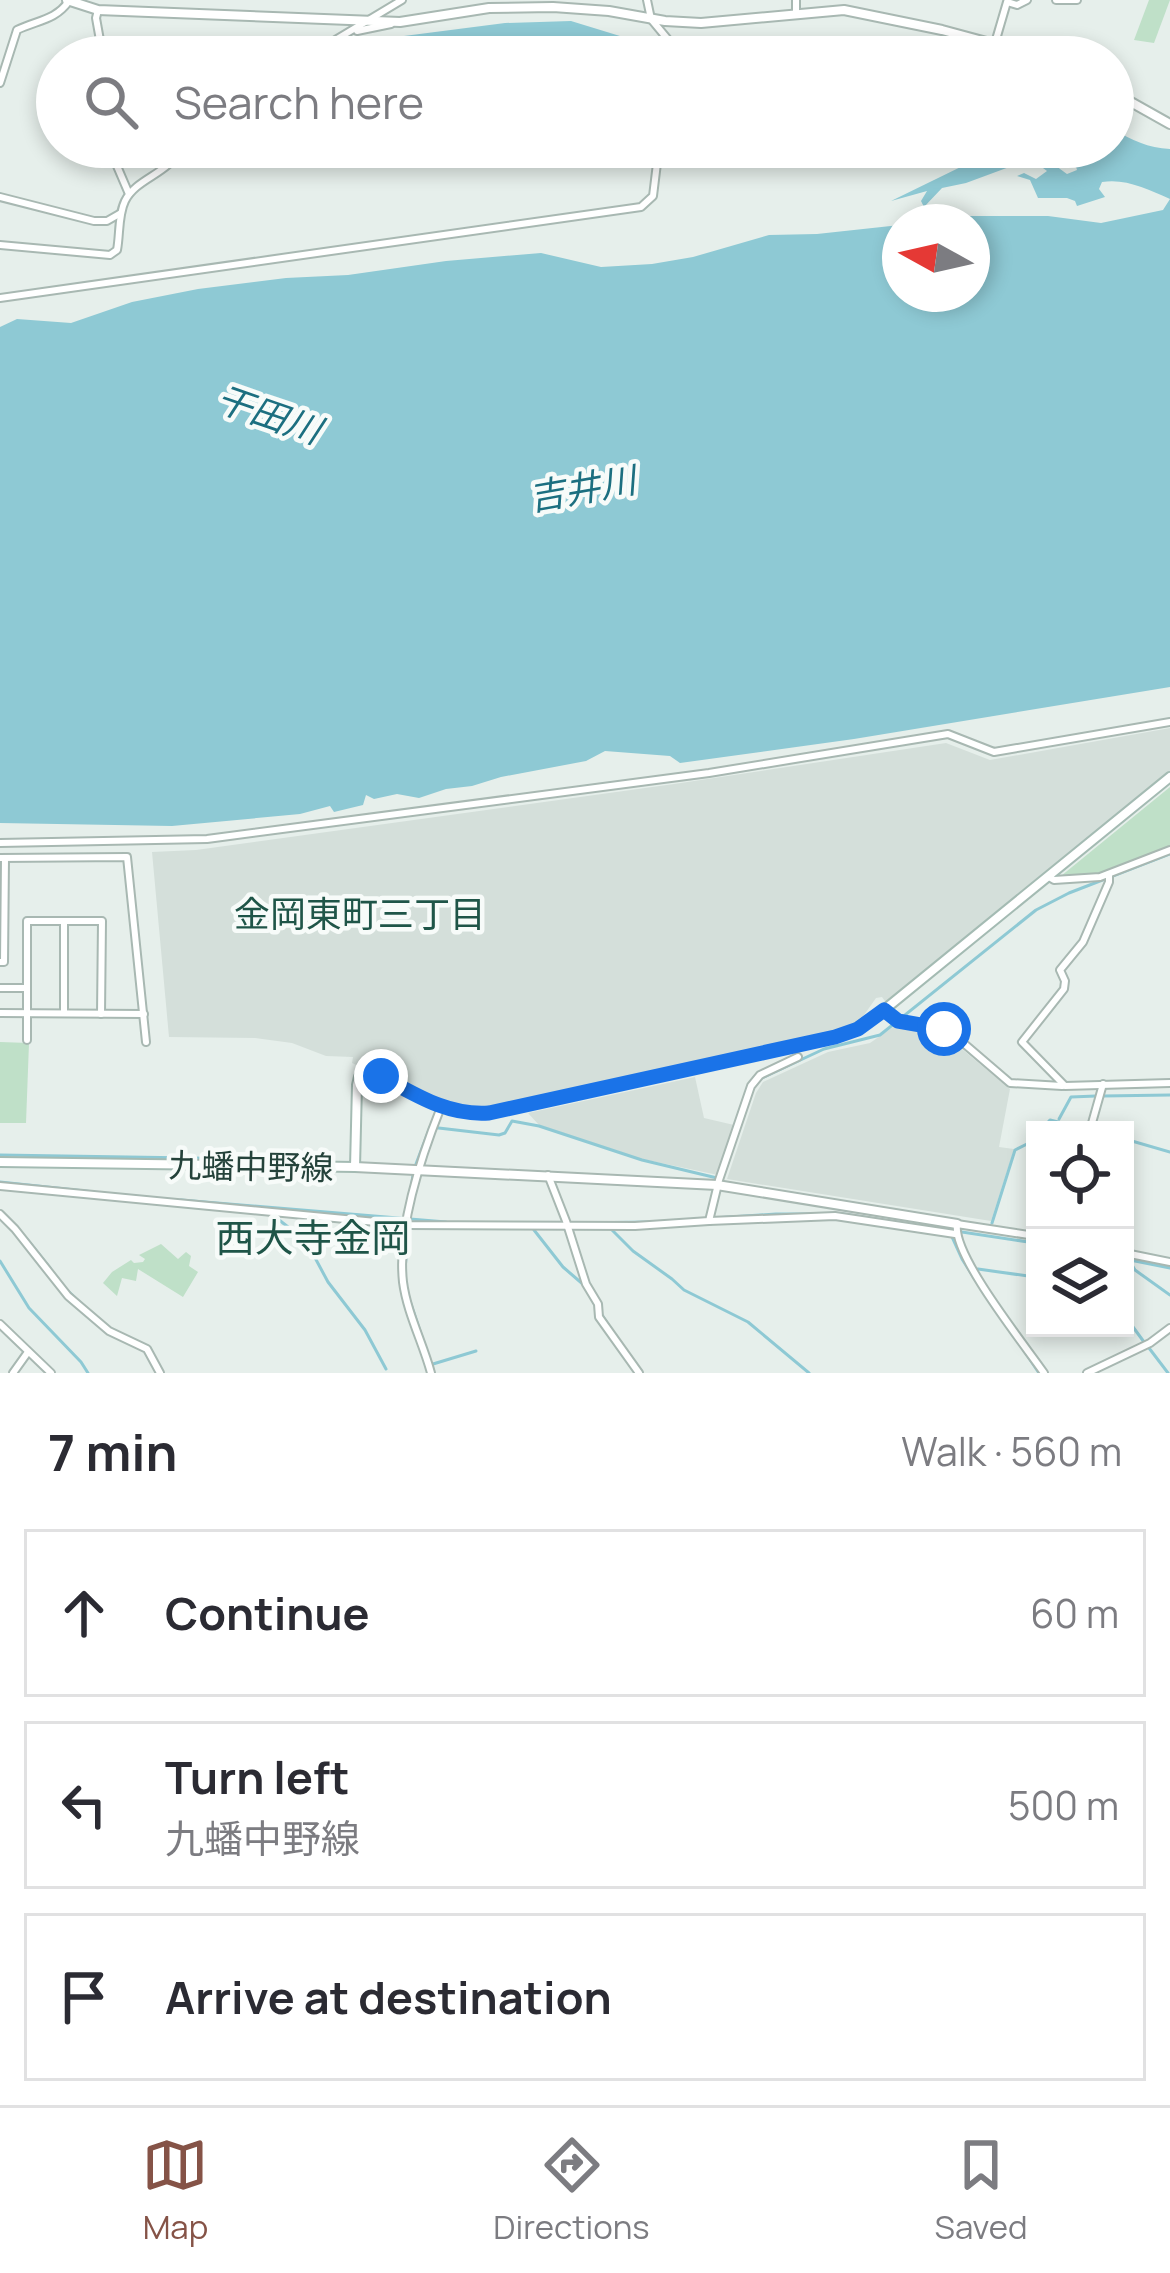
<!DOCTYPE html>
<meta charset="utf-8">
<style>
body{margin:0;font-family:Manrope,"Noto Sans JP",sans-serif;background:#f7f7f7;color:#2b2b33}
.controls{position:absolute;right:36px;bottom:36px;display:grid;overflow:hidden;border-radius:0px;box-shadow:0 6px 18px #0003}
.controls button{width:108px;height:108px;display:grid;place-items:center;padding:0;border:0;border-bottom:3px solid #e1e1e2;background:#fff;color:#2b2b33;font:60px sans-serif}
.compass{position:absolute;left:882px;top:204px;width:108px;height:108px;border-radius:50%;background:#fff;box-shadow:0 6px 18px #0003;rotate:278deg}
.stop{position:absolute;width:36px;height:36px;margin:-27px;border:9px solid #1a73e8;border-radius:50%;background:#fff}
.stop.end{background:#1a73e8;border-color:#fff;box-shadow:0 3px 12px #0008}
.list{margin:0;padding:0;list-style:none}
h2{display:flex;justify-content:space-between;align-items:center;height:156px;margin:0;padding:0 48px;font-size:51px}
h2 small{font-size:39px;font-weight:400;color:#7c7c81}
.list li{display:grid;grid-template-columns:78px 1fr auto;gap:36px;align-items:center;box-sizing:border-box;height:168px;margin:0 24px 24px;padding:0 24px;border:3px solid #e1e1e2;border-radius:0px}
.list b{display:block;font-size:45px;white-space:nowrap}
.list p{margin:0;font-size:39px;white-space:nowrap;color:#7c7c81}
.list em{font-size:39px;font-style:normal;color:#7c7c81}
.icon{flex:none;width:66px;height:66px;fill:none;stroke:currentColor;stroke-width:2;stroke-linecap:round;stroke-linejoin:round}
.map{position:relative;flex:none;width:1170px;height:1373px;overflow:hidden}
.search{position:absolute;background:#fff;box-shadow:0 6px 18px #0003;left:36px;right:36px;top:36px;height:132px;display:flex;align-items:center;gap:30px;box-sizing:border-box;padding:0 42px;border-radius:66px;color:#7c7c81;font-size:45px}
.sheet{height:732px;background:#fff}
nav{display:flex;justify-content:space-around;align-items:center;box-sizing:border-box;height:168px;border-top:3px solid #e1e1e2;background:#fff;font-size:33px;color:#7c7c81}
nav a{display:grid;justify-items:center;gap:6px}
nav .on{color:#855347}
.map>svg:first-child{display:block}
.built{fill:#d4dfda}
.green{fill:#bfe0c8}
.water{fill:#8ec9d4}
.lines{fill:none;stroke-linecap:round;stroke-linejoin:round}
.stream{stroke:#8ec9d4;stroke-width:3}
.minor-casing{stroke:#a8b8b2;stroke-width:10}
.tertiary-casing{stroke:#a8b8b2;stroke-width:12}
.secondary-casing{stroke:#a4bbb3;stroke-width:12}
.minor{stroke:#fff;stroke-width:6}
.tertiary{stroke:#fff;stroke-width:8}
.secondary{stroke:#fff;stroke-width:8}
.route{stroke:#1a73e8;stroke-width:15}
.labels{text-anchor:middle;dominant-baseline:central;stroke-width:9;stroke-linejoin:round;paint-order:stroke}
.street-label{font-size:33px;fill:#24423a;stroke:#f7fbf9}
.water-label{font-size:36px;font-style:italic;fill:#1c6f80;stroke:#f7fbf9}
.neighbourhood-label{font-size:36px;fill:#1f5548;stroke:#f7fbf9}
.quarter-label{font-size:39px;fill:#1f5548;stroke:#f7fbf9}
</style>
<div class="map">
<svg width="1170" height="1373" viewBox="0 0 1170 1373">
<rect width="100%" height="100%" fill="#e6efeb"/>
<g class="built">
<polygon points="1170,728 1170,771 887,1004 882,997 876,998 857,1025 835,1034 484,1111 457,1110 352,1063 353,1057 326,1056 292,1043 255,1038 169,1037 152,852 196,850 674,784 946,743 990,760"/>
<polygon points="893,1027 922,1029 945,1035 1010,1089 999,1147 1014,1149 991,1221 727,1179 756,1093 763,1082 828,1052 870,1043"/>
<polygon points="695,1077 704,1118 734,1125 718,1175 642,1159 539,1125 528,1113"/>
</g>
<g class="green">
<polygon points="1149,0 1170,0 1154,43 1134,40"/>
<polygon points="1170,787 1170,847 1097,875 1061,876"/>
<polygon points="0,1042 29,1043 26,1123 0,1123"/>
<polygon points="161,1244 178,1259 186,1252 191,1256 189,1266 198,1272 183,1297 138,1269 136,1281 122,1278 117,1296 103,1283 112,1272 131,1260 134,1263 143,1262 145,1259 139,1255"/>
</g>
<g class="water">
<polygon points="571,21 633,40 659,53 681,55 765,51 767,55 842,48 874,50 908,57 591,57 564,52 557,46 510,45 455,51 430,57 338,57 382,40 404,36 505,23"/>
<path d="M1113,129C1132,140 1148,148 1170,149V687L854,739L680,763L670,756L605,751L586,761L501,777L472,786L446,789L419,798L397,794L374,799L366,795L363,805L334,812L330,806L300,814L172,826L0,823V327L17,319L71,323L132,302L198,289L286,278L348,275L446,261L541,253L601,267L652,264L693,257L769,235L817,234L900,225V294H972V222H927L950,216H1048L1101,223L1163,210L1170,199C1148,189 1125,178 1102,182L1099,189L1105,197L1077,206L1075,201L1067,198H1038L1030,180L1017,176L1024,173L1036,179L1047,171L1031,159L966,183L942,188L924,207L921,201L927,191L891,201L977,159L988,147L985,162C999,162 1009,152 1023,151C1040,150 1054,165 1067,174L1077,170L1070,147H1113Z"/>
</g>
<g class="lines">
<g class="stream">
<polyline points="762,1078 824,1049 880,1035 1036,910 1069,893 1170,854"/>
<polyline points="1133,1087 1170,1086"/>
<polyline points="1103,1096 1170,1095"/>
<polyline points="1059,1119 1071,1097 1096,1096"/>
<polyline points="1041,1130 1050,1120 1087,1129"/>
<polyline points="1125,1139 1170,1152"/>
<polyline points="0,1155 322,1160"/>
<polyline points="416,1164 430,1127 499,1135 505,1133 512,1121 539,1126 642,1160 717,1178"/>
<polyline points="0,1182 94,1192"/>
<polyline points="411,1189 413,1175"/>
<polyline points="181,1200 446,1222"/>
<polyline points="0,1211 16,1226"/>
<polyline points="274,1216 306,1241 328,1282 365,1330 386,1369"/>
<polyline points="714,1218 776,1214 843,1214 1035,1243"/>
<polyline points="576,1223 650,1222"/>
<polyline points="992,1223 1015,1150 1035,1140"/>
<polyline points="611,1229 633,1251 672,1279 684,1290 748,1322 809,1373"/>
<polyline points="534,1230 563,1267 585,1286"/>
<polyline points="952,1237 962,1259 976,1281"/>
<polyline points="26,1238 50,1268"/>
<polyline points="1125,1259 1170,1268"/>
<polyline points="1129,1260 1135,1270 1170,1295"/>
<polyline points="0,1261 29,1308 81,1362 88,1373"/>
<polyline points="405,1268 409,1230"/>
<polyline points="978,1269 1035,1277"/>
<polyline points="67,1290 86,1308"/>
<polyline points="410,1301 424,1343"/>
<polyline points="602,1315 613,1332"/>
<polyline points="1125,1316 1144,1342"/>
<polyline points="1019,1343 1039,1373"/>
<polyline points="1149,1348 1168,1373"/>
<polyline points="433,1364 476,1351"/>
</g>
<defs>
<g id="minor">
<polyline points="647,0 651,19 670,42 669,57"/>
<polyline points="796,0 796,12"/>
<polyline points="1056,0 1077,0"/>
<polyline points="98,10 96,18 103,57"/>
<polyline points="357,31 391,24"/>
<polyline points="995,43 1007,2 1017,5 1027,0"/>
<polyline points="307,57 402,0"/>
<polyline points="515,57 545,57"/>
<path d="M0,83L17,30C37,20 55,21 69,1"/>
<polyline points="113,147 117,166 129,194"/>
<polyline points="180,151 218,153 231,147"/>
<polyline points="0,197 94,221 107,221 121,213"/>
<path d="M0,245L110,255L117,250C120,235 118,215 125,201C137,177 171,174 180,147"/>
<polyline points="0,298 641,207 653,196 659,147"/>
<polyline points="0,843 207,839 709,773 948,734 994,752 1170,722"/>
<polyline points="0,858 127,857 146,1042"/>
<polyline points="1109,874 1109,882 1083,942 1060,970 1065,981 1064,989 1022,1042 1065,1086 1170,1083"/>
<polyline points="1049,877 1054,880 1100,877 1170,850"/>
<polyline points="0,962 4,962 5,858"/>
<polyline points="0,988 26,988"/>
<polyline points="884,1010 898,1021 930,1025 954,1035 1010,1083 1062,1086"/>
<polyline points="0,1013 144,1014"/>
<polyline points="64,1013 64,921"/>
<polyline points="27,1040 27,921 102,921 101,1014"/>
<polyline points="1090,1130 1103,1084"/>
<polyline points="548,1175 566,1221 586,1284 598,1304 599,1317 639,1373"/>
<polyline points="0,1186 407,1225 635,1226 709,1221 719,1180 751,1086 760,1075 798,1057"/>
<polyline points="0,1214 15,1229 68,1296 109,1331 147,1349 160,1373"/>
<polyline points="709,1221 835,1216 955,1234"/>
<path d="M1035,1236L957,1224C952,1255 1024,1344 1044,1373"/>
<polyline points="1125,1253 1170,1262"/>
<polyline points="0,1324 51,1373"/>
<polyline points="13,1373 28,1352"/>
<path d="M431,1373C423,1343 407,1313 403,1282C397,1227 421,1157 441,1107"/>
<polyline points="1087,1373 1150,1343 1170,1328"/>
</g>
<g id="tertiary">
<polyline points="67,0 98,10 400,22 489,8 553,7 609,11 665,21 701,23 844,10 942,30 1042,57"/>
<polyline points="1113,92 1170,124"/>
<polyline points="355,1167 717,1185 957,1224"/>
</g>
<path id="secondary" d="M0,1162L355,1167L357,1085L359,1077L368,1072C410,1086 442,1117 489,1113L849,1033L884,1010L1170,777"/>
</defs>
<use href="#minor" class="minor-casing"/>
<use href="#tertiary" class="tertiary-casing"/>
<use href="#secondary" class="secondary-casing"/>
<use href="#minor" class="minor"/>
<use href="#tertiary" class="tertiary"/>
<use href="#secondary" class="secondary"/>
</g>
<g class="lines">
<path class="route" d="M381,1076C416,1095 448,1116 489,1113L835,1037L858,1029L884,1010L898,1021L944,1029"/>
</g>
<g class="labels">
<g class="street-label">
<text transform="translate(251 1166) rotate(1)">九蟠中野線</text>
</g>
<g class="water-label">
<text transform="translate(269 414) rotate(19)">干田川</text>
<text transform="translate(582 488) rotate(-10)">吉井川</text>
</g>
<g class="neighbourhood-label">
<text x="360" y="913">金岡東町三丁目</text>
</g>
<g class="quarter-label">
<text x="313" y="1237">西大寺金岡</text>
</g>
</g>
</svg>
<div class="controls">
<button><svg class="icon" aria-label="locate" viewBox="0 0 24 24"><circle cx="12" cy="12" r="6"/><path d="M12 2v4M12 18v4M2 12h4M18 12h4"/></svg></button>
<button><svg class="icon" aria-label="layers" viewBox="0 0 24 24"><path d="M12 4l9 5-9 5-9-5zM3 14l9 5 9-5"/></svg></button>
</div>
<svg class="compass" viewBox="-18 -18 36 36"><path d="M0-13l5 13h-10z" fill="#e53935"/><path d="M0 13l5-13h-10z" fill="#7c7c81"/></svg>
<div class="stop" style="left:944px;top:1029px"></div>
<div class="stop end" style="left:381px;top:1076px"></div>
<div class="search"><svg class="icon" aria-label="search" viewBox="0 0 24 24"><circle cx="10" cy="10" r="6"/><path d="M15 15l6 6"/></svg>Search here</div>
</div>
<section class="sheet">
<h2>7 min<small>Walk · 560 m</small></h2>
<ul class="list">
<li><svg class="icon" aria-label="ahead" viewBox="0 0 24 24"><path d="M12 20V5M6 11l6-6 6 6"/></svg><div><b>Continue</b></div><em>60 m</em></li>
<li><svg class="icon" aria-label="left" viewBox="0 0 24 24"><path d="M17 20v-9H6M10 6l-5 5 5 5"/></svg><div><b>Turn left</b><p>九蟠中野線</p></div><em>500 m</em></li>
<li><svg class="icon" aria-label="arrive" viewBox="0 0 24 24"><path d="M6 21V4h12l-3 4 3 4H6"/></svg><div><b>Arrive at destination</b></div></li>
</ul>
</section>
<nav>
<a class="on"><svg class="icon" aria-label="map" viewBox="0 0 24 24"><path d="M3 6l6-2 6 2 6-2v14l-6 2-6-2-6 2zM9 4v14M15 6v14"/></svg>Map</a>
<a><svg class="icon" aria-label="directions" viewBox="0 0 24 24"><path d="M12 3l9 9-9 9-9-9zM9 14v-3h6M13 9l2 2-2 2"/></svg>Directions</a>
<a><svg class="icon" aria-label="saved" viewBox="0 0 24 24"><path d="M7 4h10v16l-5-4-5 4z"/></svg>Saved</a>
</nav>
